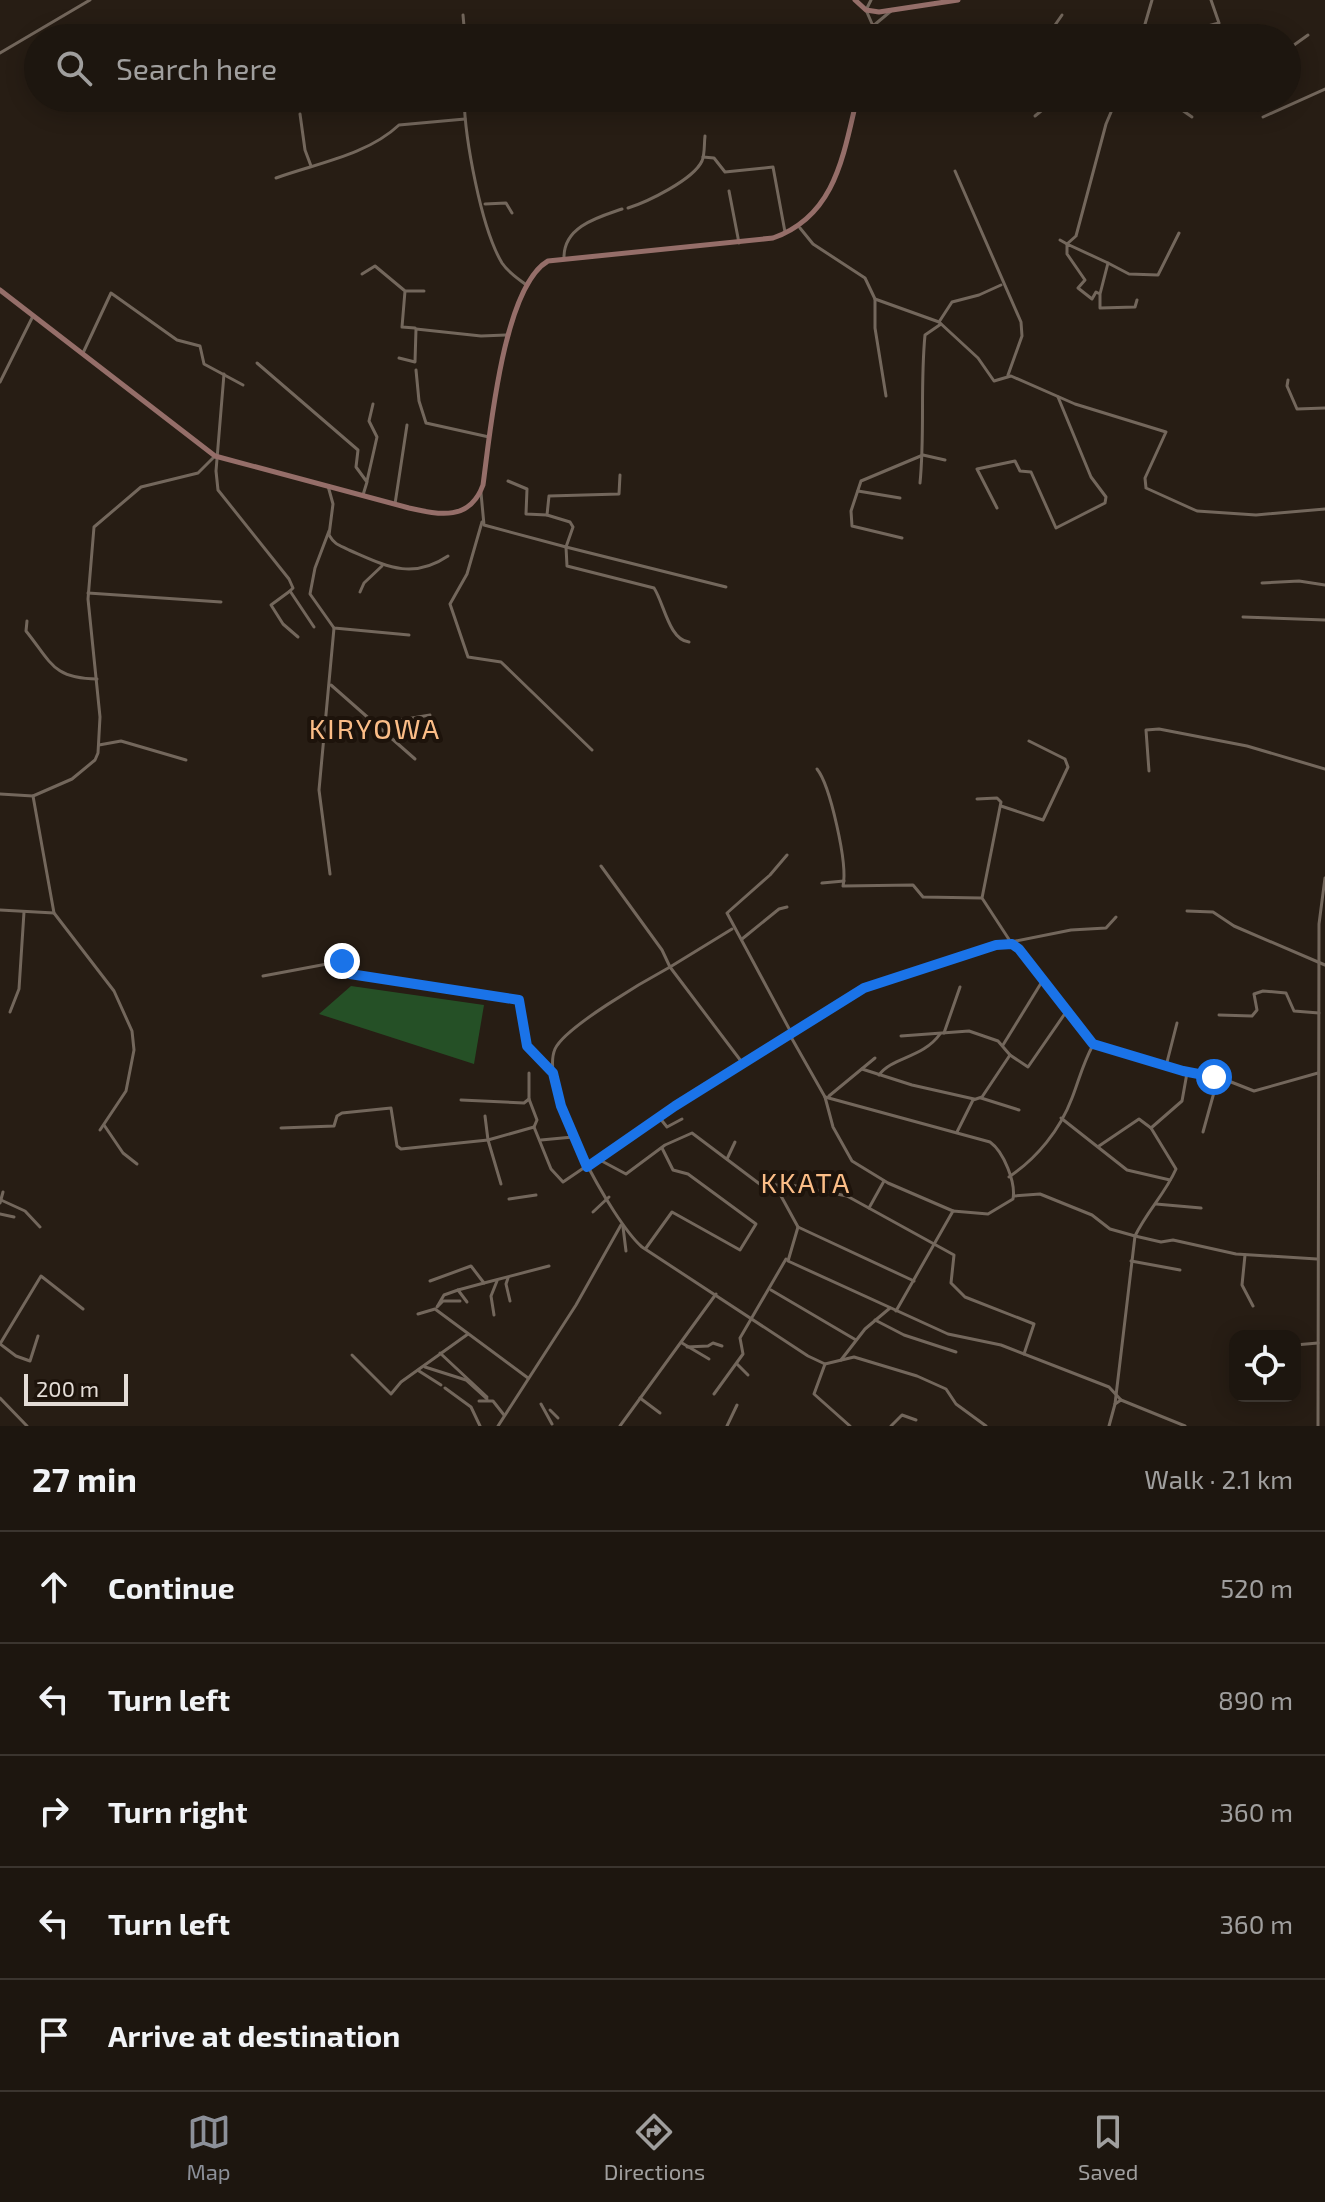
<!DOCTYPE html>
<meta charset="utf-8">
<style>
body{margin:0;font-family:"Exo 2",sans-serif;background:#2a231d;color:#f1f3f6}
.controls{position:absolute;right:24px;bottom:24px;display:grid;overflow:hidden;border-radius:16px;box-shadow:0 4px 20px #0003}
.controls button{width:72px;height:72px;display:grid;place-items:center;padding:0;border:0;border-bottom:2px solid #3b352f;background:#1d160f;color:#f1f3f6;font:40px sans-serif}
.scale{position:absolute;left:24px;bottom:20px;width:104px;box-sizing:border-box;padding-left:8px;border:4px solid #e4ddd7;border-top:0;font-size:22px;line-height:28px;white-space:nowrap;color:#e4ddd7;-webkit-text-stroke:6px #1d130b;paint-order:stroke}
.stop{position:absolute;width:24px;height:24px;margin:-18px;border:6px solid #1a73e8;border-radius:50%;background:#fff}
.stop.end{background:#1a73e8;border-color:#fff;box-shadow:0 2px 8px #0008}
.list{margin:0;padding:0;list-style:none}
h2{display:flex;justify-content:space-between;align-items:center;height:104px;margin:0;padding:0 32px;font-size:34px}
h2 small{font-size:26px;font-weight:400;color:#a09f9e}
.list li{display:grid;grid-template-columns:52px 1fr auto;gap:24px;align-items:center;box-sizing:border-box;height:112px;padding:0 32px;border-top:2px solid #3b352f}
.list b{display:block;font-size:30px;white-space:nowrap}
.list em{font-size:26px;font-style:normal;color:#a09f9e}
.icon{flex:none;width:44px;height:44px;fill:none;stroke:currentColor;stroke-width:2;stroke-linecap:round;stroke-linejoin:round}
.map{position:relative;flex:none;width:1325px;height:1426px;overflow:hidden}
.search{position:absolute;background:#1d160f;box-shadow:0 4px 20px #0003;left:24px;right:24px;top:24px;height:88px;display:flex;align-items:center;gap:20px;box-sizing:border-box;padding:0 28px;border-radius:44px;color:#a09f9e;font-size:30px}
.sheet{height:664px;background:#1d160f}
nav{display:flex;justify-content:space-around;align-items:center;box-sizing:border-box;height:112px;border-top:2px solid #3b352f;background:#1d160f;font-size:22px;color:#a09f9e}
nav a{display:grid;justify-items:center;gap:4px}
nav .on{color:#8c9099}
.map>svg:first-child{display:block}
.forest{fill:#255026}
.lines{fill:none;stroke-linecap:round;stroke-linejoin:round}
.street{stroke:#73675c;stroke-width:3}
.secondary{stroke:#956e69;stroke-width:5}
.route{stroke:#1a73e8;stroke-width:10}
.labels{text-anchor:middle;dominant-baseline:central;stroke-width:8;stroke-linejoin:round;paint-order:stroke}
.quarter-label{font-size:28px;letter-spacing:2px;fill:#fbbd87;stroke:#1d130b}
</style>
<div class="map">
<svg width="1325" height="1426" viewBox="0 0 1325 1426">
<rect width="100%" height="100%" fill="#271d14"/>
<polygon class="forest" points="351,986 484,1005 474,1064 319,1014"/>
<g class="lines">
<g class="street">
<polyline points="871,0 866,10 873,26 891,11"/>
<polyline points="463,15 465,38"/>
<polyline points="1046,38 1062,15"/>
<polyline points="1141,38 1152,0"/>
<polyline points="1203,38 1204,27 1219,23 1211,0"/>
<polyline points="1287,50 1308,35"/>
<polyline points="0,53 90,0"/>
<path d="M464,98C465,139 481,228 502,263C508,272 517,278 525,284"/>
<polyline points="1087,98 1113,107"/>
<polyline points="1170,98 1169,101 1192,117"/>
<polyline points="300,114 305,150 311,166"/>
<polyline points="1035,116 1057,98"/>
<polyline points="1263,117 1325,89"/>
<polyline points="703,157 714,158 725,172 773,167 785,232"/>
<polyline points="955,171 1021,322 1022,336 1008,375"/>
<path d="M276,178C318,163 367,155 399,125L465,119"/>
<polyline points="729,191 739,243"/>
<polyline points="485,204 506,203 512,213"/>
<path d="M628,208C647,202 693,180 702,161C705,154 704,144 705,136"/>
<polyline points="800,228 813,244 865,278 875,299 939,322 978,358 994,381 1011,376 1075,404 1166,432 1145,478 1146,488 1197,511 1256,515 1325,509"/>
<polyline points="1060,240 1067,244 1076,236 1106,124 1117,98"/>
<path d="M564,257C564,226 599,217 622,209"/>
<polyline points="1108,263 1129,274 1158,275 1179,233"/>
<polyline points="362,274 375,266 405,291 424,291 405,291 402,327 415,328"/>
<polyline points="1100,294 1108,263 1067,244 1067,254 1085,280 1078,288 1092,299 1096,292 1100,294 1100,308 1135,307 1137,300"/>
<polyline points="875,299 875,328 886,396"/>
<polyline points="939,322 952,302 979,295 1001,285"/>
<polyline points="83,353 111,293 177,340 200,346 204,364 243,385"/>
<polyline points="399,358 415,362 416,329 481,336 506,335"/>
<polyline points="257,363 358,450 356,467 367,482 363,495"/>
<polyline points="416,370 419,401 426,423 489,437"/>
<polyline points="224,374 216,471 218,490 289,579 293,588 290,591 314,627"/>
<polyline points="1288,380 1287,386 1297,409 1325,408"/>
<polyline points="0,382 33,316"/>
<polyline points="367,481 377,437 369,421 373,404"/>
<polyline points="508,481 527,489 526,514 547,515"/>
<path d="M920,483C925,432 920,387 925,335L941,324"/>
<path d="M328,486L333,504L329,535C335,545 339,545 349,550C384,565 411,581 448,556"/>
<polyline points="858,491 900,498"/>
<polyline points="481,493 484,525 566,547 573,527 570,522 547,515 549,496 619,494 620,475"/>
<polyline points="395,504 407,425"/>
<polyline points="997,508 977,469 1015,461 1020,471 1031,472 1056,528 1105,503 1106,497 1091,477 1058,397"/>
<polyline points="482,522 467,574 450,604 468,657 501,662 592,750"/>
<polyline points="329,531 315,568 310,594 334,628 409,635"/>
<polyline points="902,538 852,526 851,511 861,481 923,455 945,460"/>
<polyline points="1262,583 1299,581 1325,585"/>
<polyline points="290,591 271,605 283,624 298,637"/>
<polyline points="360,592 364,583 382,566"/>
<polyline points="88,593 221,602"/>
<polyline points="1243,617 1325,620"/>
<path d="M27,621L26,631C51,662 53,679 97,679"/>
<path d="M689,642C669,640 664,603 654,588L567,566L566,547L726,587"/>
<polyline points="331,685 415,759"/>
<polyline points="377,724 430,715"/>
<polyline points="99,745 121,741 186,760"/>
<path d="M817,769C830,785 848,864 843,886L913,885L923,897L981,898"/>
<polyline points="1149,771 1146,730 1159,729 1247,746 1325,769"/>
<polyline points="0,794 33,796 54,913 114,991 132,1031 134,1050 126,1091 100,1130"/>
<polyline points="33,796 72,779 95,760 98,753 100,717 88,599 94,527 141,487 198,473 215,456"/>
<polyline points="977,799 997,798 1001,802 982,898 1012,944 1038,972 1093,1044 1187,1073 1221,1078 1254,1091 1318,1073"/>
<polyline points="1001,806 1043,820 1068,767 1065,759 1029,741"/>
<polyline points="787,855 770,875 727,913 793,1036"/>
<path d="M601,866L662,950L670,967C646,980 565,1027 555,1049C538,1088 613,1222 642,1247L808,1356L825,1364L854,1357L917,1376L946,1389L956,1404L986,1426"/>
<polyline points="330,874 319,790 334,628"/>
<polyline points="822,883 844,881"/>
<polyline points="0,910 54,913"/>
<polyline points="1187,911 1213,912 1234,926 1325,965"/>
<polyline points="732,929 670,967 744,1065"/>
<polyline points="742,939 779,909 787,907"/>
<polyline points="263,976 343,961 350,974 519,1000 527,1046 552,1071"/>
<polyline points="10,1012 19,989 24,912"/>
<polyline points="1219,1015 1252,1016 1257,1010 1254,994 1263,991 1286,993 1294,1011 1319,1013"/>
<polyline points="944,1033 960,987"/>
<polyline points="901,1036 969,1031 998,1041 1010,1055 982,1097 973,1100 957,1132"/>
<polyline points="791,1037 825,1097 833,1127 852,1161 888,1183 953,1211"/>
<polyline points="1003,1045 1043,980"/>
<polyline points="1010,1055 1028,1067 1066,1012"/>
<polyline points="1166,1066 1177,1023"/>
<polyline points="862,1069 912,1085 974,1099"/>
<polyline points="529,1073 529,1099"/>
<path d="M1187,1073L1182,1101L1151,1128L1176,1169C1165,1194 1147,1211 1135,1236L1161,1242L1173,1240L1236,1254L1317,1259"/>
<path d="M879,1075C892,1057 923,1058 940,1034"/>
<polyline points="829,1096 875,1058"/>
<path d="M825,1097L990,1142C1004,1152 1016,1183 1013,1199L988,1214L953,1211L896,1311"/>
<polyline points="981,1098 1019,1110"/>
<polyline points="461,1100 524,1103 529,1099 537,1120 534,1127 551,1169 563,1182 675,1106 864,988 996,945 1071,930 1106,928 1116,917"/>
<polyline points="485,1116 488,1140 501,1184"/>
<polyline points="659,1117 667,1127 682,1119"/>
<polyline points="1061,1118 1127,1170 1170,1180"/>
<polyline points="104,1125 123,1153 137,1164"/>
<polyline points="281,1128 334,1126 337,1116 342,1113 391,1108 397,1146 401,1149 488,1140 534,1127"/>
<polyline points="1203,1132 1218,1078"/>
<polyline points="541,1140 573,1137"/>
<polyline points="1099,1146 1139,1119 1151,1128"/>
<polyline points="598,1159 626,1174 665,1145 692,1133 761,1185 791,1185 847,1196 954,1255 951,1283 965,1297 1034,1324 1024,1354"/>
<polyline points="727,1159 735,1142"/>
<path d="M1009,1177C1037,1158 1060,1130 1072,1098C1079,1080 1083,1063 1093,1045"/>
<polyline points="775,1185 798,1227 788,1261 948,1334 1001,1345 1109,1387 1121,1400"/>
<polyline points="1014,1196 1040,1194 1092,1215 1110,1229 1135,1236 1115,1404"/>
<polyline points="509,1199 536,1195"/>
<polyline points="1,1200 25,1211 40,1227"/>
<polyline points="0,1203 3,1192"/>
<polyline points="1156,1204 1201,1208"/>
<polyline points="869,1208 884,1181"/>
<polyline points="593,1212 609,1197"/>
<polyline points="0,1214 14,1217"/>
<polyline points="623,1227 626,1251"/>
<polyline points="798,1227 914,1281"/>
<polyline points="646,1248 672,1212 740,1250 756,1224 688,1174 673,1170 662,1148"/>
<polyline points="1245,1255 1242,1285 1253,1306"/>
<polyline points="1131,1261 1180,1270"/>
<polyline points="508,1278 506,1284 510,1301"/>
<polyline points="430,1281 471,1266 484,1283 458,1290"/>
<polyline points="484,1283 549,1266"/>
<polyline points="771,1290 856,1340"/>
<polyline points="438,1306 443,1301 460,1301"/>
<polyline points="437,1307 444,1295 458,1290 467,1302"/>
<polyline points="418,1314 435,1309 528,1378"/>
<polyline points="494,1315 491,1296 497,1281"/>
<polyline points="875,1320 904,1335 956,1352"/>
<polyline points="38,1336 30,1361 16,1356 0,1344 41,1276 83,1309"/>
<polyline points="682,1343 709,1359"/>
<polyline points="1295,1345 1318,1343"/>
<polyline points="687,1347 708,1346 713,1343 722,1346"/>
<polyline points="440,1353 487,1397"/>
<polyline points="352,1355 391,1394 401,1382 468,1334"/>
<polyline points="841,1360 865,1329 890,1308"/>
<polyline points="737,1364 748,1375"/>
<polyline points="825,1364 814,1394 850,1426"/>
<polyline points="425,1367 466,1380 487,1399"/>
<polyline points="419,1371 441,1385"/>
<polyline points="445,1388 471,1407 480,1426"/>
<polyline points="714,1394 743,1354 740,1338 786,1259"/>
<polyline points="0,1398 27,1426"/>
<polyline points="640,1398 660,1413"/>
<polyline points="479,1401 493,1401 504,1415"/>
<polyline points="541,1404 552,1424"/>
<polyline points="550,1410 558,1418"/>
<polyline points="498,1426 576,1305 621,1225"/>
<polyline points="620,1426 716,1294"/>
<polyline points="727,1426 737,1405"/>
<polyline points="891,1426 902,1415 916,1420"/>
<polyline points="1109,1426 1115,1404 1121,1400 1185,1426"/>
<polyline points="1318,1426 1319,924 1325,878"/>
</g>
<g class="secondary">
<polyline points="855,0 866,10 879,12 958,0"/>
<polyline points="870,38 873,26"/>
<path d="M0,290L215,456L409,508C440,515 470,521 483,485C490,434 503,287 548,261L773,238C835,216 843,157 857,98"/>
</g>
</g>
<g class="lines">
<polyline class="route" points="342,961 350,974 519,1000 527,1046 553,1073 561,1106 587,1167 675,1106 864,988 996,945 1012,944 1019,949 1093,1044 1183,1071 1214,1077"/>
</g>
<g class="labels">
<g class="quarter-label">
<text x="375" y="728">KIRYOWA</text>
<text x="806" y="1182">KKATA</text>
</g>
</g>
</svg>
<div class="controls">
<button><svg class="icon" aria-label="locate" viewBox="0 0 24 24"><circle cx="12" cy="12" r="6"/><path d="M12 2v4M12 18v4M2 12h4M18 12h4"/></svg></button>
</div>
<div class="scale">200 m</div>
<div class="stop" style="left:1214px;top:1077px"></div>
<div class="stop end" style="left:342px;top:961px"></div>
<div class="search"><svg class="icon" aria-label="search" viewBox="0 0 24 24"><circle cx="10" cy="10" r="6"/><path d="M15 15l6 6"/></svg>Search here</div>
</div>
<section class="sheet">
<h2>27 min<small>Walk · 2.1 km</small></h2>
<ul class="list">
<li><svg class="icon" aria-label="ahead" viewBox="0 0 24 24"><path d="M12 20V5M6 11l6-6 6 6"/></svg><div><b>Continue</b></div><em>520 m</em></li>
<li><svg class="icon" aria-label="left" viewBox="0 0 24 24"><path d="M17 20v-9H6M10 6l-5 5 5 5"/></svg><div><b>Turn left</b></div><em>890 m</em></li>
<li><svg class="icon" aria-label="right" viewBox="0 0 24 24"><path d="M7 20v-9h11M14 6l5 5-5 5"/></svg><div><b>Turn right</b></div><em>360 m</em></li>
<li><svg class="icon" aria-label="left" viewBox="0 0 24 24"><path d="M17 20v-9H6M10 6l-5 5 5 5"/></svg><div><b>Turn left</b></div><em>360 m</em></li>
<li><svg class="icon" aria-label="arrive" viewBox="0 0 24 24"><path d="M6 21V4h12l-3 4 3 4H6"/></svg><div><b>Arrive at destination</b></div></li>
</ul>
</section>
<nav>
<a class="on"><svg class="icon" aria-label="map" viewBox="0 0 24 24"><path d="M3 6l6-2 6 2 6-2v14l-6 2-6-2-6 2zM9 4v14M15 6v14"/></svg>Map</a>
<a><svg class="icon" aria-label="directions" viewBox="0 0 24 24"><path d="M12 3l9 9-9 9-9-9zM9 14v-3h6M13 9l2 2-2 2"/></svg>Directions</a>
<a><svg class="icon" aria-label="saved" viewBox="0 0 24 24"><path d="M7 4h10v16l-5-4-5 4z"/></svg>Saved</a>
</nav>
